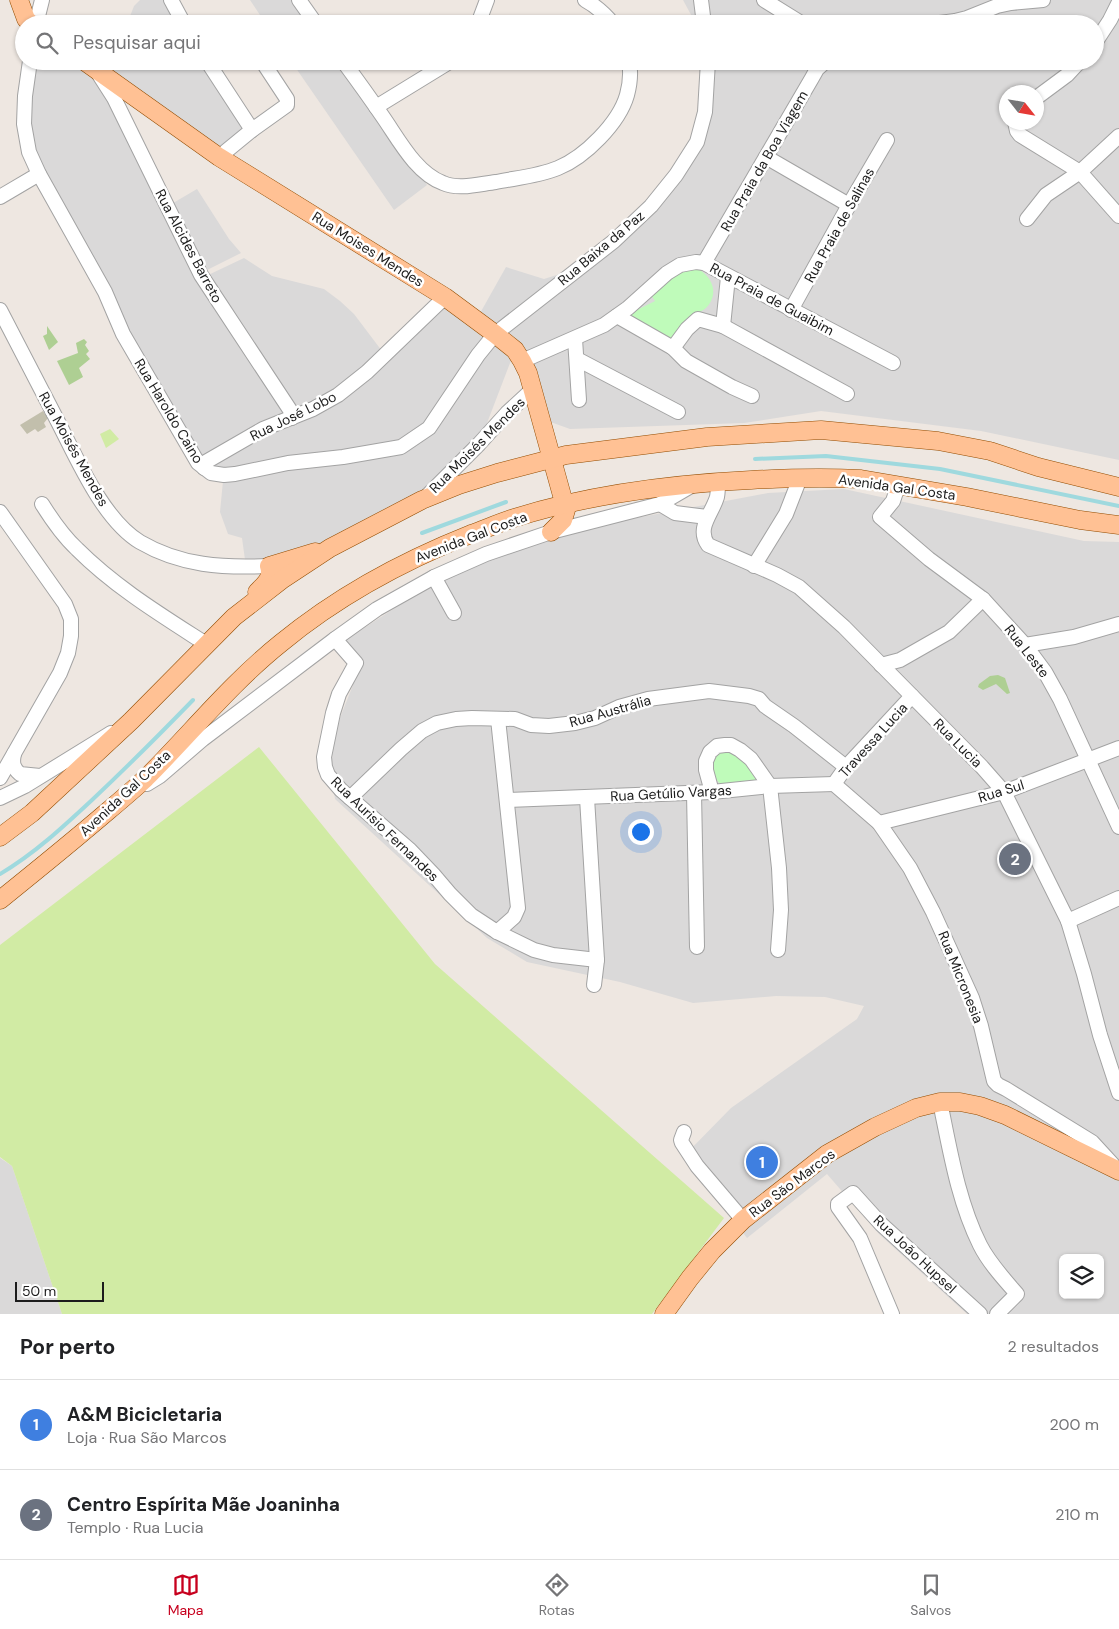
<!DOCTYPE html>
<html lang="pt">
<meta charset="utf-8">
<style>
body{margin:0;font-family:"DM Sans",sans-serif;background:#f6f6f6;color:#202124}
.controls{position:absolute;right:15px;bottom:15px;display:grid;overflow:hidden;border-radius:8px;box-shadow:0 1px 4px #0004}
.controls button{width:45px;height:45px;display:grid;place-items:center;padding:0;border:0;border-bottom:1px solid #e0e0e0;background:#fff;color:#202124;font:25px sans-serif}
.compass{position:absolute;left:999px;top:85px;width:45px;height:45px;border-radius:50%;background:#fff;box-shadow:0 1px 4px #0004;rotate:121deg}
.scale{position:absolute;left:15px;bottom:12px;width:89px;box-sizing:border-box;padding-left:5px;border:2px solid #1c1c1c;border-top:0;font-size:14px;line-height:18px;white-space:nowrap;color:#1c1c1c;-webkit-text-stroke:4px #fff;paint-order:stroke}
.you{position:absolute;left:640px;top:831px;width:18px;height:18px;margin:-12px;border:4px solid #fff;border-radius:50%;background:#1a73e8;box-shadow:0 0 0 8px #1a73e833}
.badge{display:grid;place-items:center;width:32px;height:32px;border-radius:50%;background:#c7001e;color:#fff;font-size:16px;font-weight:700}
.pin{position:absolute;translate:-50% -50%;border:2px solid #fff;box-shadow:0 1px 5px #0006}
.list{margin:0;padding:0;list-style:none}
h2{display:flex;justify-content:space-between;align-items:center;height:65px;margin:0;padding:0 20px;font-size:21px}
h2 small{font-size:16px;font-weight:400;color:#757577}
.list li{display:grid;grid-template-columns:32px 1fr auto;gap:15px;align-items:center;box-sizing:border-box;height:90px;padding:0 20px;border-top:1px solid #e0e0e0}
.list b{display:block;font-size:19px;white-space:nowrap}
.list p{margin:0;font-size:16px;white-space:nowrap;color:#757577}
.list em{font-size:16px;font-style:normal;color:#757577}
.icon{flex:none;width:28px;height:28px;fill:none;stroke:currentColor;stroke-width:2;stroke-linecap:round;stroke-linejoin:round}
.map{position:relative;flex:none;width:1119px;height:1314px;overflow:hidden}
.search{position:absolute;background:#fff;box-shadow:0 1px 4px #0004;left:15px;right:15px;top:15px;height:55px;display:flex;align-items:center;gap:12px;box-sizing:border-box;padding:0 18px;border-radius:28px;color:#757577;font-size:19px}
.sheet{height:245px;background:#fff}
nav{display:flex;justify-content:space-around;align-items:center;box-sizing:border-box;height:70px;border-top:1px solid #e0e0e0;background:#fff;font-size:14px;color:#757577}
nav a{display:grid;justify-items:center;gap:2px}
nav .on{color:#c7001e}
.map>svg:first-child{display:block}
.residential{fill:#dad9d9;fill-rule:evenodd}
.construction{fill:#c2bfac}
.grass{fill:#d1eba4}
.forest{fill:#aecf93}
.park{fill:#bffbba}
.lines{fill:none;stroke-linecap:round;stroke-linejoin:round}
.stream{stroke:#9fd9de;stroke-width:4}
.minor-casing{stroke:#a3a3a3;stroke-width:16}
.major-casing{stroke:#934c00;stroke-width:19}
.minor{stroke:#fff;stroke-width:14}
.major{stroke:#ffc194;stroke-width:18}
.labels{text-anchor:middle;dominant-baseline:central;stroke-width:5;stroke-linejoin:round;paint-order:stroke}
.street-label{font-size:14px;fill:#1c1c1c;stroke:#fff}
</style>
<div class="map">
<svg width="1119" height="1314" viewBox="0 0 1119 1314">
<rect width="100%" height="100%" fill="#eee7e1"/>
<g class="residential">
<polygon points="140,0 165,0 179,24 127,24 134,6"/>
<polygon points="250,0 300,0 316,24 266,24"/>
<path d="M683,0H1119V460L981,431L821,411L744,423L570,429L545,420L523,354L479,315L506,267L544,279L563,273L656,210L691,165L707,127L712,61H1095V24H696ZM1006,92H1036V122H1006Z"/>
<polygon points="32,61 85,61 95,68 198,275 287,412 202,461 41,173 29,138"/>
<polygon points="114,61 202,61 245,128 220,150 109,73"/>
<polygon points="291,61 342,61 427,185 394,210"/>
<polygon points="197,189 229,239 241,253 201,273 168,206"/>
<polygon points="244,258 272,276 324,289 340,301 354,314 385,355 365,372 297,414 204,277"/>
<polygon points="445,297 515,350 479,444 422,500 330,548 246,567 242,538 228,534 220,512 223,481 401,450 264,470 208,467 264,432 333,400"/>
<path d="M844,489L1084,541L1119,542V1314H967L879,1234L827,1174L747,1238L684,1156L731,1108L857,1019L864,1006L825,997L776,996L693,1003L620,982L527,962L487,938L335,799L331,772L334,733L353,685L355,657L344,641L455,569L567,531L768,493ZM1063,1258H1100V1295H1063Z"/>
<polygon points="0,1158 12,1166 62,1314 0,1314"/>
</g>
<polygon class="construction" points="43,411 48,418 44,423 46,427 38,432 35,429 27,434 20,425"/>
<g class="grass">
<polygon points="110,429 119,439 106,448 100,434"/>
<polygon points="259,747 435,964 724,1218 652,1314 62,1314 12,1166 0,1157 0,945"/>
</g>
<g class="forest">
<polygon points="47,326 58,342 49,350 43,336 47,334"/>
<polygon points="84,339 87,342 85,345 89,351 86,354 90,359 79,368 83,377 69,385 57,361 78,353 76,343"/>
<polygon points="998,675 1005,678 1010,693 1007,694 996,684 983,690 978,687 979,684 990,676"/>
</g>
<g class="park">
<path d="M694,267C711,274 721,293 706,308C700,313 692,315 686,321C680,326 676,334 672,340L627,315L655,301L649,292L667,277Z"/>
<path d="M726,749C741,758 749,764 756,780L720,784L711,773L714,754Z"/>
</g>
<g class="lines">
<g class="stream">
<polyline points="755,459 826,456 940,469 1119,506"/>
<polyline points="422,533 506,502"/>
<path d="M0,874C34,854 63,827 92,800C127,767 160,734 193,700"/>
</g>
<defs>
<g id="minor">
<polyline points="171,0 184,24"/>
<polyline points="299,0 316,24"/>
<path d="M585,0C596,6 605,14 613,24"/>
<polyline points="701,0 704,24"/>
<polyline points="764,0 801,23"/>
<polyline points="36,24 42,0"/>
<polyline points="478,24 487,0"/>
<polyline points="932,24 955,21 967,18 997,6 1011,3 1043,0"/>
<polyline points="1095,43 1110,20 1119,2"/>
<polyline points="30,61 25,96 24,124 29,152 39,174 105,292 123,334 198,463 211,473 224,475 235,474 288,463 343,457 401,447 429,428 478,355 495,334 614,241 651,206 676,175 697,142 705,112 708,61"/>
<polyline points="207,61 252,130"/>
<path d="M343,61C357,80 370,98 383,117C399,140 416,173 443,183C459,190 479,184 496,182C516,178 539,176 558,168C585,157 619,123 627,95C630,84 631,72 629,61"/>
<polyline points="98,73 114,98 201,275 290,410 292,418"/>
<polyline points="1036,98 1067,75 1080,61"/>
<polyline points="376,107 451,61"/>
<polyline points="1015,122 1017,131 1020,135 1080,172 1119,216"/>
<polyline points="219,157 252,130 287,105 287,99 262,61"/>
<polyline points="766,157 849,205"/>
<polyline points="0,197 39,174"/>
<polyline points="1027,219 1046,195 1080,172 1119,136"/>
<polyline points="704,263 812,78 817,69 826,61"/>
<path d="M0,310C19,346 37,382 56,418C76,456 102,519 140,542C181,566 223,568 269,566"/>
<polyline points="791,310 849,205 887,140"/>
<polyline points="617,316 673,348 686,361 732,387 752,396"/>
<polyline points="723,326 847,394"/>
<polyline points="575,339 579,400"/>
<polyline points="673,348 687,329 698,319 723,326 728,277"/>
<polyline points="577,359 678,412"/>
<polyline points="522,361 604,325 628,308 667,273 680,265 696,262 704,263 893,363"/>
<polyline points="204,468 204,463 263,429 313,409 338,395 367,372 445,297"/>
<path d="M718,482C718,487 718,492 717,497C712,514 696,528 708,545L777,575L799,587L844,627L982,767L1004,792L1068,921L1084,974L1100,1035L1119,1093"/>
<polyline points="898,486 893,501 880,517 929,559 983,599 1025,645 1045,672 1060,699 1119,827"/>
<polyline points="427,496 479,444 507,413 532,390"/>
<path d="M42,504C52,520 63,536 77,549C115,587 161,615 206,644"/>
<polyline points="660,504 675,513 707,517"/>
<polyline points="0,512 65,604 71,619 71,636 68,653 60,673 0,778"/>
<polyline points="754,566 786,514 800,478"/>
<polyline points="434,577 454,613"/>
<polyline points="335,639 356,663 339,694 333,713 324,757 325,767 328,775 341,790 410,850 433,874 450,894 471,915 497,932 534,950 553,955 597,960"/>
<polyline points="1025,645 1074,637 1119,624"/>
<polyline points="881,665 900,660 949,632 983,599"/>
<path d="M14,754C12,763 13,768 20,774L40,776"/>
<polyline points="147,784 160,776 203,739 335,639 377,609 434,577 486,554 551,532 660,504 691,486"/>
<polyline points="834,784 879,823 910,868 933,912 972,998 981,1026 994,1081 998,1085 1006,1089 1092,1142 1116,1168"/>
<polyline points="834,784 846,767 912,696"/>
<polyline points="712,792 706,770 706,761 710,752 717,746 725,745 731,745 740,750 751,759 770,786 779,868 781,910 778,950"/>
<polyline points="694,793 697,947"/>
<polyline points="0,798 25,786 111,733"/>
<polyline points="350,798 401,749 422,731 437,723 456,719 472,718 515,719 531,725 549,726 575,723 595,718 619,707 648,699 709,691 749,696 759,699 765,706 794,726 846,767"/>
<polyline points="587,798 597,960 594,985"/>
<polyline points="507,800 712,792 770,786 834,784"/>
<polyline points="879,823 1004,792 1119,748"/>
<polyline points="1068,921 1119,898"/>
<polyline points="497,932 514,917 518,908 498,719"/>
<path d="M940,1102C950,1150 958,1201 980,1245C989,1263 1004,1279 1017,1294L997,1314"/>
<polyline points="684,1132 681,1140 682,1143 697,1166 743,1220"/>
<polyline points="892,1314 860,1238 838,1207 838,1204 853,1193 881,1224 980,1314"/>
</g>
<g id="major">
<polyline points="19,0 26,19 31,24"/>
<polyline points="84,61 219,157 445,297 495,334 515,350 522,361 528,373 566,510 563,520 551,532"/>
<path d="M257,592C265,584 273,578 269,566L315,552"/>
<polyline points="0,837 32,813 131,721 234,617 283,579 330,548 422,500 459,485 497,473 566,455 707,437 821,430 938,441 990,451 1038,467 1119,487"/>
<path d="M0,900C36,871 73,841 108,811C121,800 134,789 146,778C191,733 231,683 281,643C338,596 403,561 471,534C485,529 499,523 514,518C590,494 671,484 751,480C787,478 824,477 861,479L967,497L1080,520L1119,525"/>
<polyline points="664,1314 690,1278 712,1251 743,1220 827,1154 875,1127 916,1108 940,1102 960,1102 980,1106 1005,1115 1119,1171"/>
</g>
</defs>
<use href="#minor" class="minor-casing"/>
<use href="#major" class="major-casing"/>
<use href="#minor" class="minor"/>
<use href="#major" class="major"/>
</g>
<g class="labels">
<g class="street-label">
<text transform="translate(764 161) rotate(-60)">Rua Praia da Boa Viagem</text>
<text transform="translate(839 225) rotate(-61)">Rua Praia de Salinas</text>
<text transform="translate(189 246) rotate(62)">Rua Alcides Barreto</text>
<text transform="translate(601 248) rotate(-40)">Rua Baixa da Paz</text>
<text transform="translate(368 249) rotate(32)">Rua Moises Mendes</text>
<text transform="translate(772 299) rotate(28)">Rua Praia de Guaibim</text>
<text transform="translate(169 411) rotate(59)">Rua Haroldo Caino</text>
<text transform="translate(293 416) rotate(-26)">Rua José Lobo</text>
<text transform="translate(477 445) rotate(-45)">Rua Moisés Mendes</text>
<text transform="translate(74 449) rotate(61)">Rua Moisés Mendes</text>
<text transform="translate(897 487) rotate(8)">Avenida Gal Costa</text>
<text transform="translate(471 537) rotate(-21)">Avenida Gal Costa</text>
<text transform="translate(1027 651) rotate(52)">Rua Leste</text>
<text transform="translate(610 711) rotate(-16)">Rua Austrália</text>
<text transform="translate(873 740) rotate(-48)">Travessa Lucia</text>
<text transform="translate(958 743) rotate(45)">Rua Lucia</text>
<text transform="translate(1001 791) rotate(-17)">Rua Sul</text>
<text transform="translate(125 793) rotate(-43)">Avenida Gal Costa</text>
<text transform="translate(671 793) rotate(-3)">Rua Getúlio Vargas</text>
<text transform="translate(385 829) rotate(44)">Rua Aurisio Fernandes</text>
<text transform="translate(961 977) rotate(68)">Rua Micronesia</text>
<text transform="translate(792 1183) rotate(-37)">Rua São Marcos</text>
<text transform="translate(915 1254) rotate(43)">Rua João Hupsel</text>
</g>
</g>
</svg>
<div class="controls">
<button><svg class="icon" aria-label="layers" viewBox="0 0 24 24"><path d="M12 4l9 5-9 5-9-5zM3 14l9 5 9-5"/></svg></button>
</div>
<svg class="compass" viewBox="-18 -18 36 36"><path d="M0-13l5 13h-10z" fill="#e53935"/><path d="M0 13l5-13h-10z" fill="#757577"/></svg>
<div class="scale">50 m</div>
<div class="you"></div>
<div class="pin badge" style="left:762px;top:1162px;background:#3f7fe0">1</div>
<div class="pin badge" style="left:1015px;top:859px;background:#6b7280">2</div>
<div class="search"><svg class="icon" aria-label="search" viewBox="0 0 24 24"><circle cx="10" cy="10" r="6"/><path d="M15 15l6 6"/></svg>Pesquisar aqui</div>
</div>
<section class="sheet">
<h2>Por perto<small>2 resultados</small></h2>
<ul class="list">
<li><span class="badge" style="background:#3f7fe0">1</span><div><b>A&amp;M Bicicletaria</b><p>Loja · Rua São Marcos</p></div><em>200 m</em></li>
<li><span class="badge" style="background:#6b7280">2</span><div><b>Centro Espírita Mãe Joaninha</b><p>Templo · Rua Lucia</p></div><em>210 m</em></li>
</ul>
</section>
<nav>
<a class="on"><svg class="icon" aria-label="map" viewBox="0 0 24 24"><path d="M3 6l6-2 6 2 6-2v14l-6 2-6-2-6 2zM9 4v14M15 6v14"/></svg>Mapa</a>
<a><svg class="icon" aria-label="directions" viewBox="0 0 24 24"><path d="M12 3l9 9-9 9-9-9zM9 14v-3h6M13 9l2 2-2 2"/></svg>Rotas</a>
<a><svg class="icon" aria-label="saved" viewBox="0 0 24 24"><path d="M7 4h10v16l-5-4-5 4z"/></svg>Salvos</a>
</nav>
